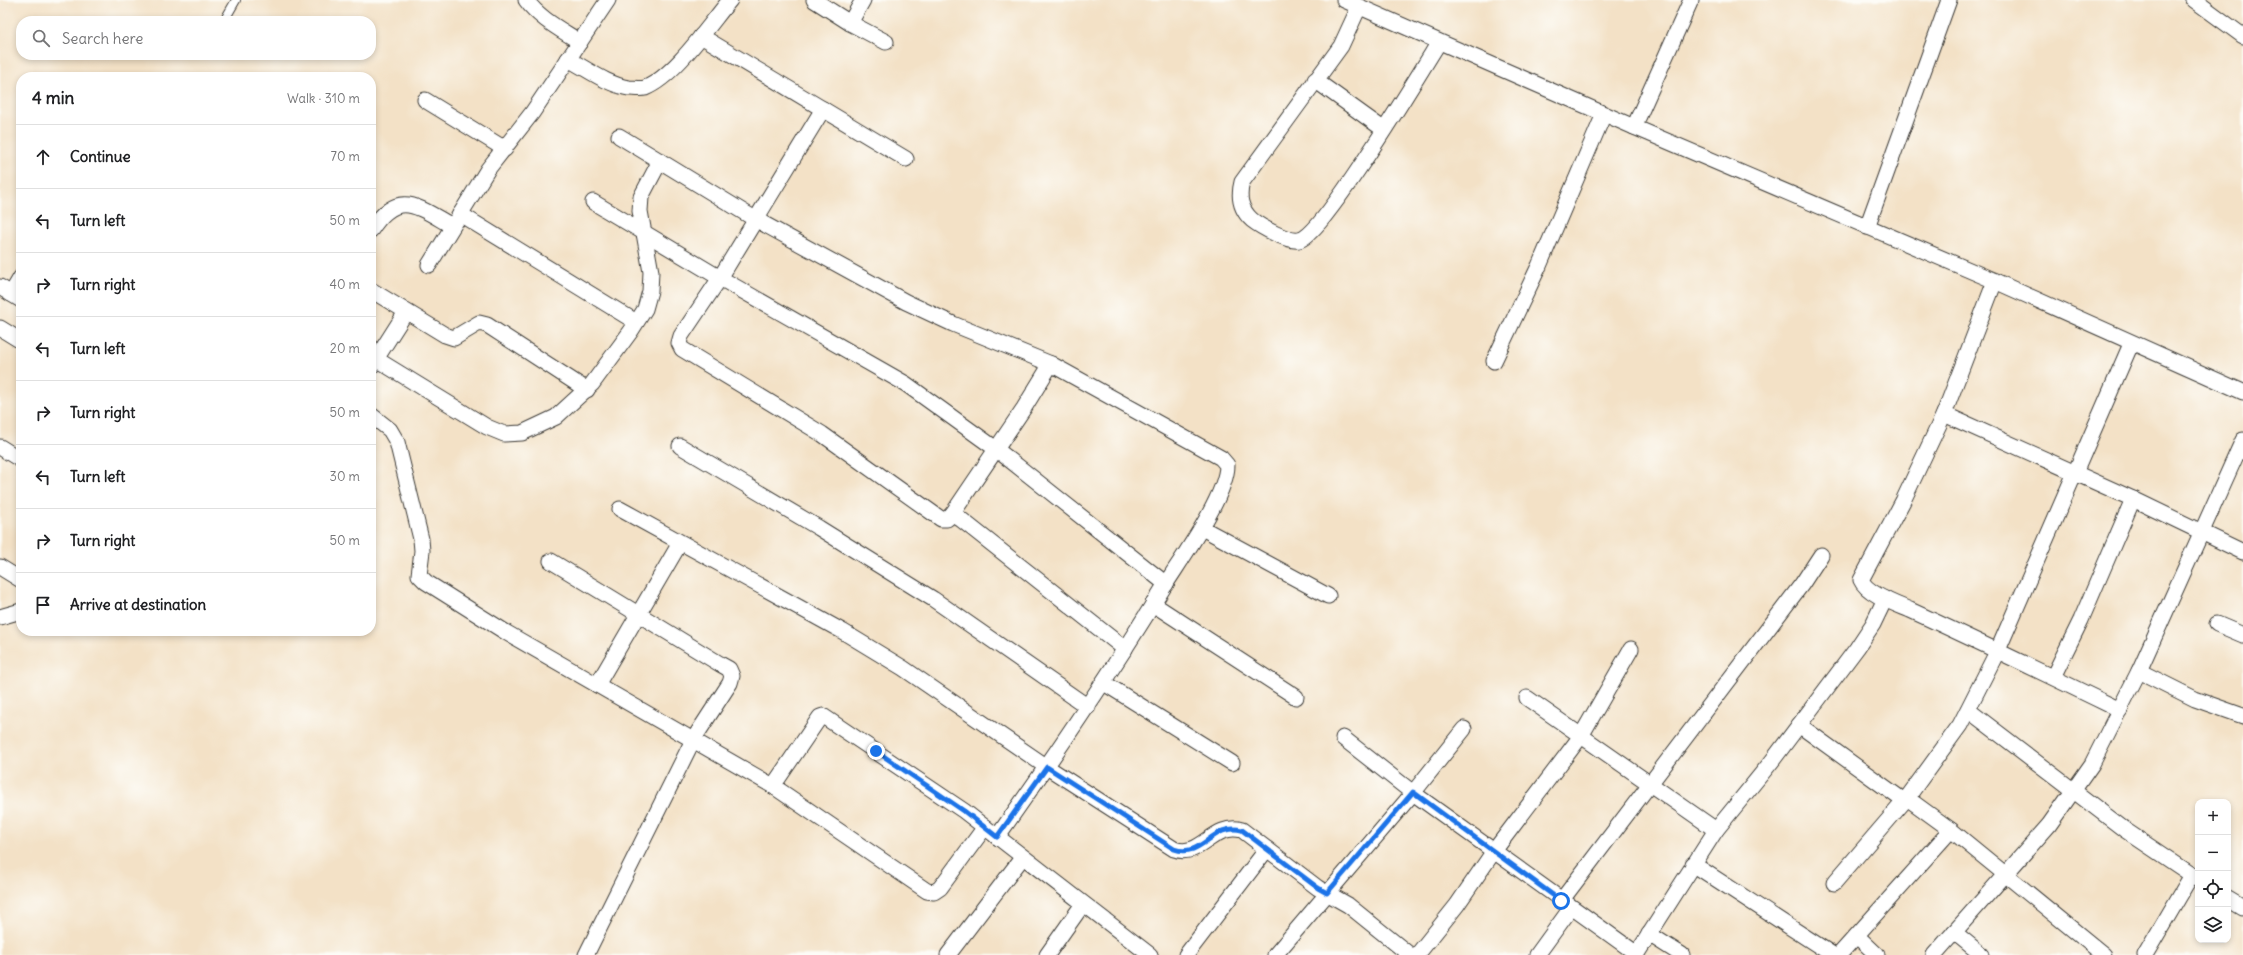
<!DOCTYPE html>
<meta charset="utf-8">
<style>
body{margin:0;font-family:Delius,sans-serif;background:#f6f6f6;color:#202124}
.controls{position:absolute;right:12px;bottom:12px;display:grid;overflow:hidden;border-radius:8px;box-shadow:0 2px 6px #0003}
.controls button{width:36px;height:36px;display:grid;place-items:center;padding:0;border:0;border-bottom:1px solid #e0e0e0;background:#fff;color:#202124;font:20px sans-serif}
.stop{position:absolute;width:12px;height:12px;margin:-9px;border:3px solid #1a73e8;border-radius:50%;background:#fff}
.stop.end{background:#1a73e8;border-color:#fff;box-shadow:0 1px 4px #0008}
.list{margin:0;padding:0;list-style:none}
h2{display:flex;justify-content:space-between;align-items:center;height:52px;margin:0;padding:0 16px;font-size:17px}
h2 small{font-size:13px;font-weight:400;color:#757577}
.list li{display:grid;grid-template-columns:26px 1fr auto;gap:12px;align-items:center;box-sizing:border-box;height:64px;padding:0 16px;border-top:1px solid #e0e0e0}
.list b{display:block;font-size:15px;white-space:nowrap}
.list em{font-size:13px;font-style:normal;color:#757577}
.icon{flex:none;width:22px;height:22px;fill:none;stroke:currentColor;stroke-width:2;stroke-linecap:round;stroke-linejoin:round}
.map{position:relative;flex:none;width:2243px;height:955px;overflow:hidden}
.search{position:absolute;background:#fff;box-shadow:0 2px 6px #0003;left:16px;top:16px;width:360px;height:44px;display:flex;align-items:center;gap:10px;box-sizing:border-box;padding:0 14px;border-radius:16px;color:#757577;font-size:15px}
.panel{position:absolute;background:#fff;box-shadow:0 2px 6px #0003;left:16px;top:72px;width:360px;height:564px;border-radius:16px}
.map>svg:first-child{display:block}
.lines{fill:none;stroke-linecap:round;stroke-linejoin:round}
.lane-casing{stroke:#3c3a36;stroke-width:10}
.street-casing{stroke:#3c3a36;stroke-width:17}
.lane{stroke:#fff;stroke-width:8}
.street{stroke:#fff;stroke-width:15}
.route{stroke:#1a73e8;stroke-width:5}
</style>
<div class="map">
<svg width="2243" height="955" viewBox="0 0 2243 955">
<rect width="100%" height="100%" fill="#fdfcf7"/>
<filter id="ink" filterUnits="userSpaceOnUse"><feTurbulence type="fractalNoise" baseFrequency=".025" numOctaves="2"/><feDisplacementMap in="SourceGraphic" scale="8" xChannelSelector="R" yChannelSelector="G"/><feConvolveMatrix kernelMatrix="1 2 1 2 8 2 1 2 1" color-interpolation-filters="sRGB"/></filter>
<filter id="wash" filterUnits="userSpaceOnUse"><feTurbulence type="fractalNoise" baseFrequency=".012" numOctaves="4" result="noise"/><feDisplacementMap in="SourceGraphic" scale="16" xChannelSelector="R" yChannelSelector="G"/><feGaussianBlur stdDeviation="0.9" result="paint"/><feColorMatrix in="noise" values="0 0 0 0 0 0 0 0 0 0 0 0 0 0 0 0 0 1.4 0 .05"/><feComposite in="paint" operator="in"/></filter>
<g filter="url(#wash)">
<rect width="100%" height="100%" fill="#f3e1c6"/>
</g>
<g filter="url(#ink)">
<g class="lines">
<defs>
<polyline id="lane" points="224,21 236,0"/>
<g id="street">
<path d="M526,0C540,19 560,29 580,42"/>
<polyline points="814,0 850,23 886,42"/>
<polyline points="1344,0 1634,127 1995,281 2243,392"/>
<polyline points="2194,0 2243,36"/>
<path d="M1359,7L1341,46L1242,182C1238,197 1240,209 1252,220C1261,227 1288,242 1299,240C1322,236 1421,71 1439,42"/>
<polyline points="850,23 863,0"/>
<polyline points="701,36 906,159"/>
<path d="M568,59C587,69 608,85 629,88C634,88 641,89 645,88C675,76 709,25 730,0"/>
<polyline points="1315,80 1383,129"/>
<polyline points="425,100 505,149"/>
<polyline points="823,109 720,278 681,336 679,343 682,349 822,434 941,519 947,519 953,513 1024,408 1051,364"/>
<polyline points="1634,127 1691,0"/>
<path d="M619,136L755,219L906,302L953,324L1051,364L1221,458L1227,465C1227,495 1182,558 1165,585C1112,671 1056,754 997,837"/>
<polyline points="593,202 720,278 906,384 996,449 1166,584"/>
<polyline points="460,214 636,322"/>
<polyline points="1867,227 1949,0"/>
<path d="M371,230C398,188 418,207 452,226"/>
<polyline points="429,265 488,169 532,113 608,0"/>
<path d="M1995,281L1944,414L1903,501L1861,580C1867,594 1896,604 1910,610C1980,642 2050,676 2120,710"/>
<polyline points="0,287 21,300"/>
<polyline points="371,290 445,335 454,338 479,323 487,325 587,390"/>
<polyline points="11,294 21,277"/>
<polyline points="0,328 21,341"/>
<polyline points="376,359 487,427 504,434 522,433 556,417 592,384 631,331 645,309 650,291 651,272 640,211 641,197 660,161"/>
<polyline points="1494,361 1539,266 1604,114"/>
<polyline points="371,367 406,312"/>
<polyline points="1944,414 2133,499 2243,552"/>
<polyline points="371,415 390,430 397,442 421,539 422,551 419,575 426,582 507,633 773,786 927,891 934,892 940,888 985,827"/>
<polyline points="680,446 819,528 933,599 1088,707"/>
<polyline points="0,447 21,460"/>
<path d="M620,509L842,631L903,668L1047,767L1174,849C1202,859 1212,822 1242,830L1318,888L1348,905L1410,955"/>
<polyline points="953,513 1125,649"/>
<polyline points="1202,528 1328,596"/>
<polyline points="551,561 720,664 729,669 732,676 730,683 693,740 586,955"/>
<polyline points="0,567 21,580"/>
<polyline points="1153,604 1296,697"/>
<polyline points="0,617 21,611"/>
<polyline points="2217,624 2243,635"/>
<polyline points="2139,671 2195,699 2243,716"/>
<polyline points="2053,677 2081,620 2133,499"/>
<polyline points="1104,683 1232,763"/>
<polyline points="597,685 680,543"/>
<polyline points="1527,698 1716,830"/>
<polyline points="1968,710 2125,830 2198,879"/>
<polyline points="1799,725 1904,801"/>
<polyline points="1343,738 1413,793 1637,954"/>
<polyline points="773,786 820,717 823,716 964,811 1150,955"/>
<polyline points="1907,798 1951,830 2104,955"/>
<polyline points="1693,864 1833,955"/>
<polyline points="1834,883 1907,798 1960,725 1998,650 2131,344"/>
<polyline points="2228,898 2243,907"/>
<polyline points="1561,901 1802,584 1821,555"/>
<polyline points="1954,932 1982,955"/>
<polyline points="1649,934 1682,955"/>
<polyline points="1857,936 1877,955"/>
<polyline points="948,955 1022,858"/>
<polyline points="1047,955 1083,904"/>
<polyline points="1186,955 1267,849"/>
<polyline points="1275,955 1413,793 1464,729"/>
<polyline points="1417,955 1457,905 1494,851 1581,736 1631,649"/>
<polyline points="1537,955 1571,908"/>
<polyline points="1636,955 1716,830 1772,761 1857,648 1873,624 1885,599"/>
<polyline points="1839,955 1951,830"/>
<polyline points="1934,955 2049,825 2092,764 2139,671 2243,440"/>
<polyline points="2145,955 2192,875"/>
</g>
</defs>
<use href="#lane" class="lane-casing"/>
<use href="#street" class="street-casing"/>
<use href="#lane" class="lane"/>
<use href="#street" class="street"/>
</g>
</g>
<g class="lines" filter="url(#ink)">
<path class="route" d="M876,751L964,811L997,837L1047,767L1174,849C1203,859 1212,822 1242,830L1318,888L1327,893L1413,792L1561,901"/>
</g>
</svg>
<div class="controls">
<button>+</button>
<button>−</button>
<button><svg class="icon" aria-label="locate" viewBox="0 0 24 24"><circle cx="12" cy="12" r="6"/><path d="M12 2v4M12 18v4M2 12h4M18 12h4"/></svg></button>
<button><svg class="icon" aria-label="layers" viewBox="0 0 24 24"><path d="M12 4l9 5-9 5-9-5zM3 14l9 5 9-5"/></svg></button>
</div>
<div class="stop" style="left:1561px;top:901px"></div>
<div class="stop end" style="left:876px;top:751px"></div>
<div class="search"><svg class="icon" aria-label="search" viewBox="0 0 24 24"><circle cx="10" cy="10" r="6"/><path d="M15 15l6 6"/></svg>Search here</div>
<section class="panel">
<h2>4 min<small>Walk · 310 m</small></h2>
<ul class="list">
<li><svg class="icon" aria-label="ahead" viewBox="0 0 24 24"><path d="M12 20V5M6 11l6-6 6 6"/></svg><div><b>Continue</b></div><em>70 m</em></li>
<li><svg class="icon" aria-label="left" viewBox="0 0 24 24"><path d="M17 20v-9H6M10 6l-5 5 5 5"/></svg><div><b>Turn left</b></div><em>50 m</em></li>
<li><svg class="icon" aria-label="right" viewBox="0 0 24 24"><path d="M7 20v-9h11M14 6l5 5-5 5"/></svg><div><b>Turn right</b></div><em>40 m</em></li>
<li><svg class="icon" aria-label="left" viewBox="0 0 24 24"><path d="M17 20v-9H6M10 6l-5 5 5 5"/></svg><div><b>Turn left</b></div><em>20 m</em></li>
<li><svg class="icon" aria-label="right" viewBox="0 0 24 24"><path d="M7 20v-9h11M14 6l5 5-5 5"/></svg><div><b>Turn right</b></div><em>50 m</em></li>
<li><svg class="icon" aria-label="left" viewBox="0 0 24 24"><path d="M17 20v-9H6M10 6l-5 5 5 5"/></svg><div><b>Turn left</b></div><em>30 m</em></li>
<li><svg class="icon" aria-label="right" viewBox="0 0 24 24"><path d="M7 20v-9h11M14 6l5 5-5 5"/></svg><div><b>Turn right</b></div><em>50 m</em></li>
<li><svg class="icon" aria-label="arrive" viewBox="0 0 24 24"><path d="M6 21V4h12l-3 4 3 4H6"/></svg><div><b>Arrive at destination</b></div></li>
</ul>
</section>
</div>
